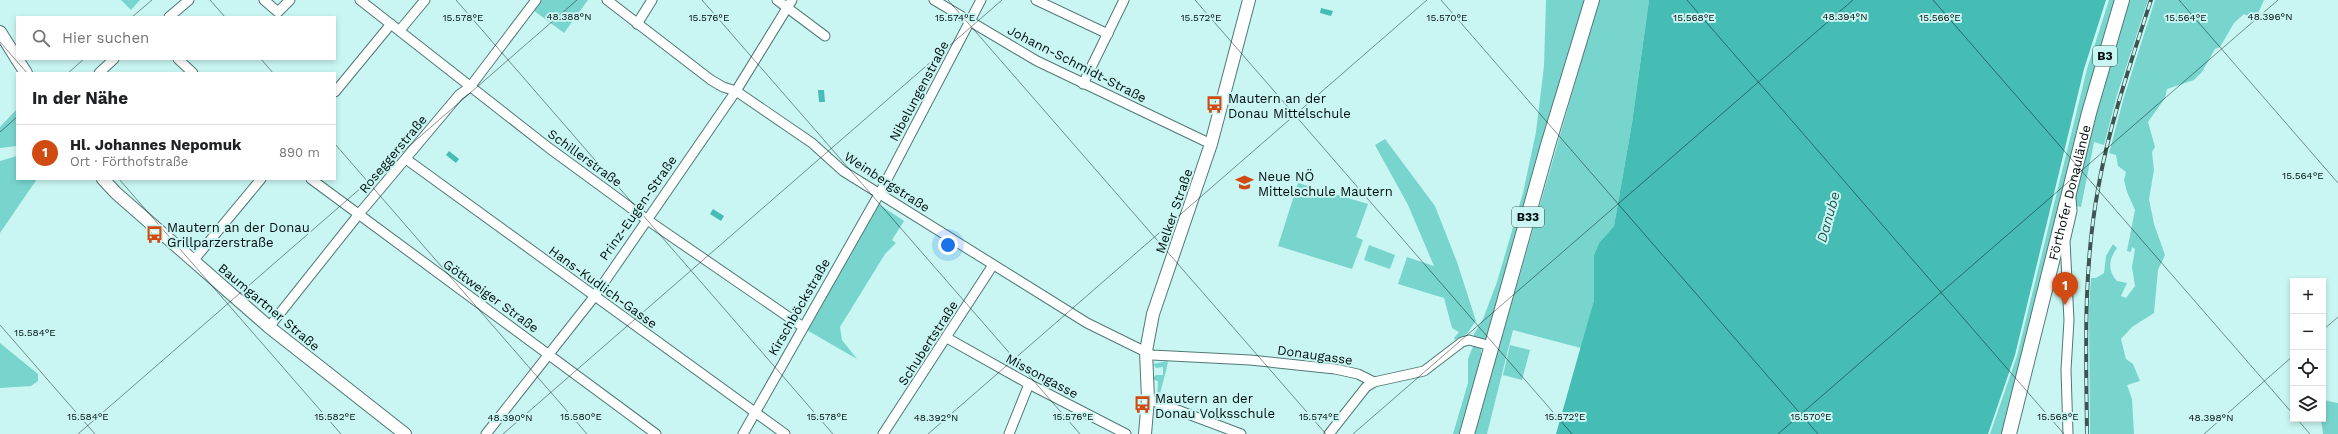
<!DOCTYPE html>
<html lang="de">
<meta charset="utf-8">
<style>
body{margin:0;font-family:"Work Sans",sans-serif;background:#f2f2f2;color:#202124}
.controls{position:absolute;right:12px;bottom:12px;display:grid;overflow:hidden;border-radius:0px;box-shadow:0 2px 6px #0003}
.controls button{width:36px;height:36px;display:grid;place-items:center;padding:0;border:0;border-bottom:1px solid #e0e0e0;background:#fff;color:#202124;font:20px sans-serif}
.you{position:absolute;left:948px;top:245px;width:14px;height:14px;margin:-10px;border:3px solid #fff;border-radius:50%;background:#1a73e8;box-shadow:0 0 0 6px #1a73e833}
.badge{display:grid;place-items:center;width:26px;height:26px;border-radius:50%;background:#d14a11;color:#fff;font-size:13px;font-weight:700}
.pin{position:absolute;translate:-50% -33px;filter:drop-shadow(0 1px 2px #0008)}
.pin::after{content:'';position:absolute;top:21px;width:14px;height:12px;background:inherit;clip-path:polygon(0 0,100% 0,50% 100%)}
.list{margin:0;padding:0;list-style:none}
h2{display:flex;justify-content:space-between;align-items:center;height:52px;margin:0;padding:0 16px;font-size:17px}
h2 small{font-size:13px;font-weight:400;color:#757577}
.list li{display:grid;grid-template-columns:26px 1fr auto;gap:12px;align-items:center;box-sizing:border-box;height:56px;padding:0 16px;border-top:1px solid #e0e0e0}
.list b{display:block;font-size:15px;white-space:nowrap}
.list p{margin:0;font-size:13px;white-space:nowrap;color:#757577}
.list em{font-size:13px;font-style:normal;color:#757577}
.icon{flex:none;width:22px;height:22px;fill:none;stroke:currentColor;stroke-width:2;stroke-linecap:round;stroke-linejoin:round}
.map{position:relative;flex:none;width:2338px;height:434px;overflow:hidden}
.search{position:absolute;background:#fff;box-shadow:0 2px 6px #0003;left:16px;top:16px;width:320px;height:44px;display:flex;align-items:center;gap:10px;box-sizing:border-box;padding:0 14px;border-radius:0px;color:#757577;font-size:15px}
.panel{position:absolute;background:#fff;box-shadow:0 2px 6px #0003;left:16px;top:72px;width:320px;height:108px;border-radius:0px}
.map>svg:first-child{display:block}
.green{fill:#78d5ce}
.water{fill:#45bcb4}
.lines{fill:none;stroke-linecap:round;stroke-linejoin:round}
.street-casing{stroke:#4f7975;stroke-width:11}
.secondary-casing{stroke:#4f7975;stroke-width:14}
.primary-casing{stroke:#4f7975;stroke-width:16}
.street{stroke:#fff;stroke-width:9}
.secondary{stroke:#fff;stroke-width:12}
.primary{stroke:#fff;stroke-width:14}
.rail-casing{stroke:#3d5452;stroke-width:4}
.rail{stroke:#c9f6f2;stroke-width:2.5;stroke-dasharray:8;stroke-linecap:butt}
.ticks{fill:none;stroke:#010e0d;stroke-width:1;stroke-opacity:0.45}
.labels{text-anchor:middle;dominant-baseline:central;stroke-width:4;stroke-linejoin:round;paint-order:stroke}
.shield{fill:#c9f6f2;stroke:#3d5452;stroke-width:1}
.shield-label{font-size:12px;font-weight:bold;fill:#010e0d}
.street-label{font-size:13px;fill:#010e0d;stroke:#c9f6f2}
.poi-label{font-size:13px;fill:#010e0d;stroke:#c9f6f2;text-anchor:start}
.water-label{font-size:14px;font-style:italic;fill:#235552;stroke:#c9f6f2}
.ticks-label{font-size:10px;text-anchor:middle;fill:#010e0d;stroke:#c9f6f2;stroke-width:4;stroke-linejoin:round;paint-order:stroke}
</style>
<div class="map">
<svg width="2338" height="434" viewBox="0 0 2338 434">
<rect width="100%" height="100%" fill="#c9f6f2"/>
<g class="green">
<polygon points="121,0 140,0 131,10"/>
<polygon points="540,0 588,0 564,33 533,10"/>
<polygon points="1546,0 1584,0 1488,337 1485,340 1474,337 1474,334 1483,319 1497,282 1523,193 1536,132 1544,66"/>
<polygon points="1599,0 1649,0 1632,123 1614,226 1599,243 1594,255 1594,300 1581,348 1513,330 1487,434 1474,434"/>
<polygon points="2109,0 2118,0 2003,434 1990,434 2017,356 2087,69"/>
<polygon points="2127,0 2148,0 2117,95 2104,145 2094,142 2081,207 2076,206 2075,186"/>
<path d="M2155,0H2264L2255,20L2244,14L2234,23L2220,47L2215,49L2202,72L2194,80L2167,89L2165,98L2148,122L2155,147L2152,152L2154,170L2149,199L2154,224L2165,255L2158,270L2154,313L2132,327L2121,339L2126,359L2133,364L2140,381L2127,385L2132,399L2134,434H2090L2089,309L2091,278H2096L2104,273L2106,256L2113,244L2117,248C2109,259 2107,270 2117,281L2127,283L2121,296L2126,298L2135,286L2132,267L2135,249L2132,247L2131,252L2127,251L2135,210L2127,192L2124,180L2126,172L2118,166L2116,155L2109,153L2124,97Z"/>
<polygon points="17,109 17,146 0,148 0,127"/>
<path d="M1385,139L1435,206L1457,262L1476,321C1468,331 1469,335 1455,340L1454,338L1459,332L1452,328L1444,298L1398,284L1407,257L1434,266L1408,205L1375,145Z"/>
<polygon points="17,156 17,179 37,179 0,233 0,161"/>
<polygon points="1298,183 1368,204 1356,237 1363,240 1352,269 1278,246"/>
<polygon points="877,203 904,221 892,240 896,243 885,254 840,327 842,340 857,359 805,329"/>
<polygon points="1369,245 1395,255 1390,269 1364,260"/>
<polygon points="0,343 38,374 38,381 31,386 0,388"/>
<polygon points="1474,344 1481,348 1481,364 1461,434 1453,434 1468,383 1468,359"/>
<polygon points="1510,345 1530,350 1522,380 1503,375"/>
<path d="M1168,361C1166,375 1161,386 1159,400L1157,398L1158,381L1154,380L1153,378L1156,375H1163V367L1156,368L1153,364Z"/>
<polygon points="2323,400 2338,403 2338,434 2323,434 2321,419 2323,419"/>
</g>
<g class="water">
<polygon points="1649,0 2106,0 2084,69 2015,355 1988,434 1556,434 1594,300 1594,255 1599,243 1614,226 1632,123"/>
<polygon points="1321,8 1333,11 1331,16 1320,13"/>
<polygon points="818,90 824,90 825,102 819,102"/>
<polygon points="449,151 459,159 456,163 446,155"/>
<polygon points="713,209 724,216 721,221 710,214"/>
</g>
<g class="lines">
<defs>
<g id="street">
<polyline points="264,0 278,12 290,0"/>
<polyline points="360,0 549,148 646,219 803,327"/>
<polyline points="607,0 711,80 723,87 736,91 812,143 843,171 1087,323 1152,355 1250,360 1335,369 1358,374 1374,382 1424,371 1462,342 1469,340 1491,346"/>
<polyline points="777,0 825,36"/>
<polyline points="934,0 1037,61 1211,144"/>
<polyline points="1036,0 1108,34"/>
<polyline points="169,17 189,0"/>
<polyline points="637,24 652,0"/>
<polyline points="400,30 425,0"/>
<polyline points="178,59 193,73"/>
<polyline points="99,73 114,59"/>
<polyline points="1083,84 1124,0"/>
<polyline points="335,92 391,24"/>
<polyline points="406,159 785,434"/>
<polyline points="311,179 656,434"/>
<polyline points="193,261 261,179"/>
<polyline points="269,327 359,214 459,95 470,87 536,0"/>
<polyline points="947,338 1029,384 1126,434"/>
<polyline points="1148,399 1241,434"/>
<polyline points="486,434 594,297 736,91 792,0"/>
<polyline points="743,434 882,189 981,0"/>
<polyline points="883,434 993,265"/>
<polyline points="1009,434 1029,384"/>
<polyline points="1329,434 1366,387 1374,382"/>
<polyline points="2068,434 2066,370 2069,320 2065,241 2072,211 2071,199"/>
</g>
<g id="secondary">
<polyline points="0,32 17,59"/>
<polyline points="17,59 26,73"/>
<polyline points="103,179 116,193 269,327 405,434"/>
<polyline points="1145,434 1148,399 1146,351 1153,314 1211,144 1249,0"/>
</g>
<g id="primary">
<polyline points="1467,434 1548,145 1592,0"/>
<path id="s1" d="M2009,434L2089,113L2122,0"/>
</g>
</defs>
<use href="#street" class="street-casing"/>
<use href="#secondary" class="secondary-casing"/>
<use href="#primary" class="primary-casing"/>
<use href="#street" class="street"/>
<use href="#secondary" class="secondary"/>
<use href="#primary" class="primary"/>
<defs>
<path id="rail" d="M2087,434C2086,352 2083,271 2098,189C2109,125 2131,62 2151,0"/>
</defs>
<use href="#rail" class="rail-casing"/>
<use href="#rail" class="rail"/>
</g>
<path class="ticks" d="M210,0L225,17M456,0L833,434M702,0L1080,434M948,0L1326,434M1195,0L1572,434M1441,0L1818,434M1687,0L2064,434M1933,0L2293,414M2179,0L2338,183M132,17L152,0M0,42L27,73M261,59L273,73M68,73L84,59M0,132L17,117M335,144L587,434M119,179L341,434M0,325L95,434M2323,330L2338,317M2297,419L2310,434M78,434L577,0M503,434L1002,0M928,434L1427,0M1353,434L1853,0M1778,434L2278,0M2204,434L2293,356"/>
<defs>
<symbol id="bus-bare" viewBox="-9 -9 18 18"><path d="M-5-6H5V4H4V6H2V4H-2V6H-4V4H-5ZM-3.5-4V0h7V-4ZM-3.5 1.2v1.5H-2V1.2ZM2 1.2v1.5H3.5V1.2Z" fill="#d14a11" stroke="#c9f6f2" stroke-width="2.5" paint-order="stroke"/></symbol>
<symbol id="school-bare" viewBox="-9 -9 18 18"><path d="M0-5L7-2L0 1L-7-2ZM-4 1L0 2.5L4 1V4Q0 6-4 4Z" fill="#d14a11" stroke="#c9f6f2" stroke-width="2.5" paint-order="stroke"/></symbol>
</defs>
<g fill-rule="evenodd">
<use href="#bus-bare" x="1202" y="92" width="25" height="25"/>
<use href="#school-bare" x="1232" y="170" width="25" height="25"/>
<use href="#bus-bare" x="142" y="222" width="25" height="25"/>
<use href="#bus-bare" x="1130" y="392" width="25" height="25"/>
</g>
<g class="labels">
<g class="shield">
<rect x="2093" y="46" width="24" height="20" rx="3"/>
<rect x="1512" y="207" width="32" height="20" rx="3"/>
</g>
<g class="shield-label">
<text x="2105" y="56">B3</text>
<text x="1528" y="217">B33</text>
</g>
<g class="street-label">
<text transform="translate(1077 64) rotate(27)">Johann-Schmidt-Straße</text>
<text transform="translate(919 91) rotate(-62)">Nibelungenstraße</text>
<text transform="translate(393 154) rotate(-50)">Roseggerstraße</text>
<text transform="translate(585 158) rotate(36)">Schillerstraße</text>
<text transform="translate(887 182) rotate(33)">Weinbergstraße</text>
<text stroke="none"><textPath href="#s1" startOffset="249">Förthofer Donaulände</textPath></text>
<text transform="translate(638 208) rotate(-55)">Prinz-Eugen-Straße</text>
<text transform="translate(1174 211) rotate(-71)">Melker Straße</text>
<text transform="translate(603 287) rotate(36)">Hans-Kudlich-Gasse</text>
<text transform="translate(491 296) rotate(36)">Göttweiger Straße</text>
<text transform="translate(269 307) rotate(40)">Baumgartner Straße</text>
<text transform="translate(799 307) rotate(-60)">Kirschböckstraße</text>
<text transform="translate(928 343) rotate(-57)">Schubertstraße</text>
<text transform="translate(1315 355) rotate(8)">Donaugasse</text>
<text transform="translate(1042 376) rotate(28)">Missongasse</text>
</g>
<g class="poi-label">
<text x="1228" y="98">Mautern an der<tspan x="1228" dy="15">Donau Mittelschule</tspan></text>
<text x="1258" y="176">Neue NÖ<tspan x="1258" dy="15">Mittelschule Mautern</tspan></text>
<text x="167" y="227">Mautern an der Donau<tspan x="167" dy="15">Grillparzerstraße</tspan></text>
<text x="1155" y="398">Mautern an der<tspan x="1155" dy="15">Donau Volksschule</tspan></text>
</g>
<g class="water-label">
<text transform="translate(1828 217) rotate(-74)">Danube</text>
</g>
</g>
<g class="ticks-label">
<text x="569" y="20">48.388°N</text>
<text x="1845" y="20">48.394°N</text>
<text x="2270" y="20">48.396°N</text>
<text x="955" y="21">15.574°E</text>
<text x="1940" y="21">15.566°E</text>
<text x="463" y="21">15.578°E</text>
<text x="709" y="21">15.576°E</text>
<text x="1201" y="21">15.572°E</text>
<text x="1447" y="21">15.570°E</text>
<text x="1694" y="21">15.568°E</text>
<text x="2186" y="21">15.564°E</text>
<text x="2303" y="179">15.564°E</text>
<text x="35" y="336">15.584°E</text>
<text x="88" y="420">15.584°E</text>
<text x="335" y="420">15.582°E</text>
<text x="581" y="420">15.580°E</text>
<text x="827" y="420">15.578°E</text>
<text x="1073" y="420">15.576°E</text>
<text x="1319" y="420">15.574°E</text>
<text x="1565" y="420">15.572°E</text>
<text x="1811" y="420">15.570°E</text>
<text x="2058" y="420">15.568°E</text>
<text x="510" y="421">48.390°N</text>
<text x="936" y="421">48.392°N</text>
<text x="2211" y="421">48.398°N</text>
</g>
</svg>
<div class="controls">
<button>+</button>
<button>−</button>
<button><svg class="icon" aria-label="locate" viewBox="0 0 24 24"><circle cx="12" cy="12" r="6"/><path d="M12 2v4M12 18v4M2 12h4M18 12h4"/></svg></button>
<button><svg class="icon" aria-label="layers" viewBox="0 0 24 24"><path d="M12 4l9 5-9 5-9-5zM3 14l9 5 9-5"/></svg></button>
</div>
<div class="you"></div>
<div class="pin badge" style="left:2065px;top:305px">1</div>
<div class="search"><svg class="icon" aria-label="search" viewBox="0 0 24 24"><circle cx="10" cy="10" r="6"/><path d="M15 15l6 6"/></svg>Hier suchen</div>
<section class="panel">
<h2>In der Nähe<small></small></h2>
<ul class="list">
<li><span class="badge">1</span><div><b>Hl. Johannes Nepomuk</b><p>Ort · Förthofstraße</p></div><em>890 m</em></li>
</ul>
</section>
</div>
